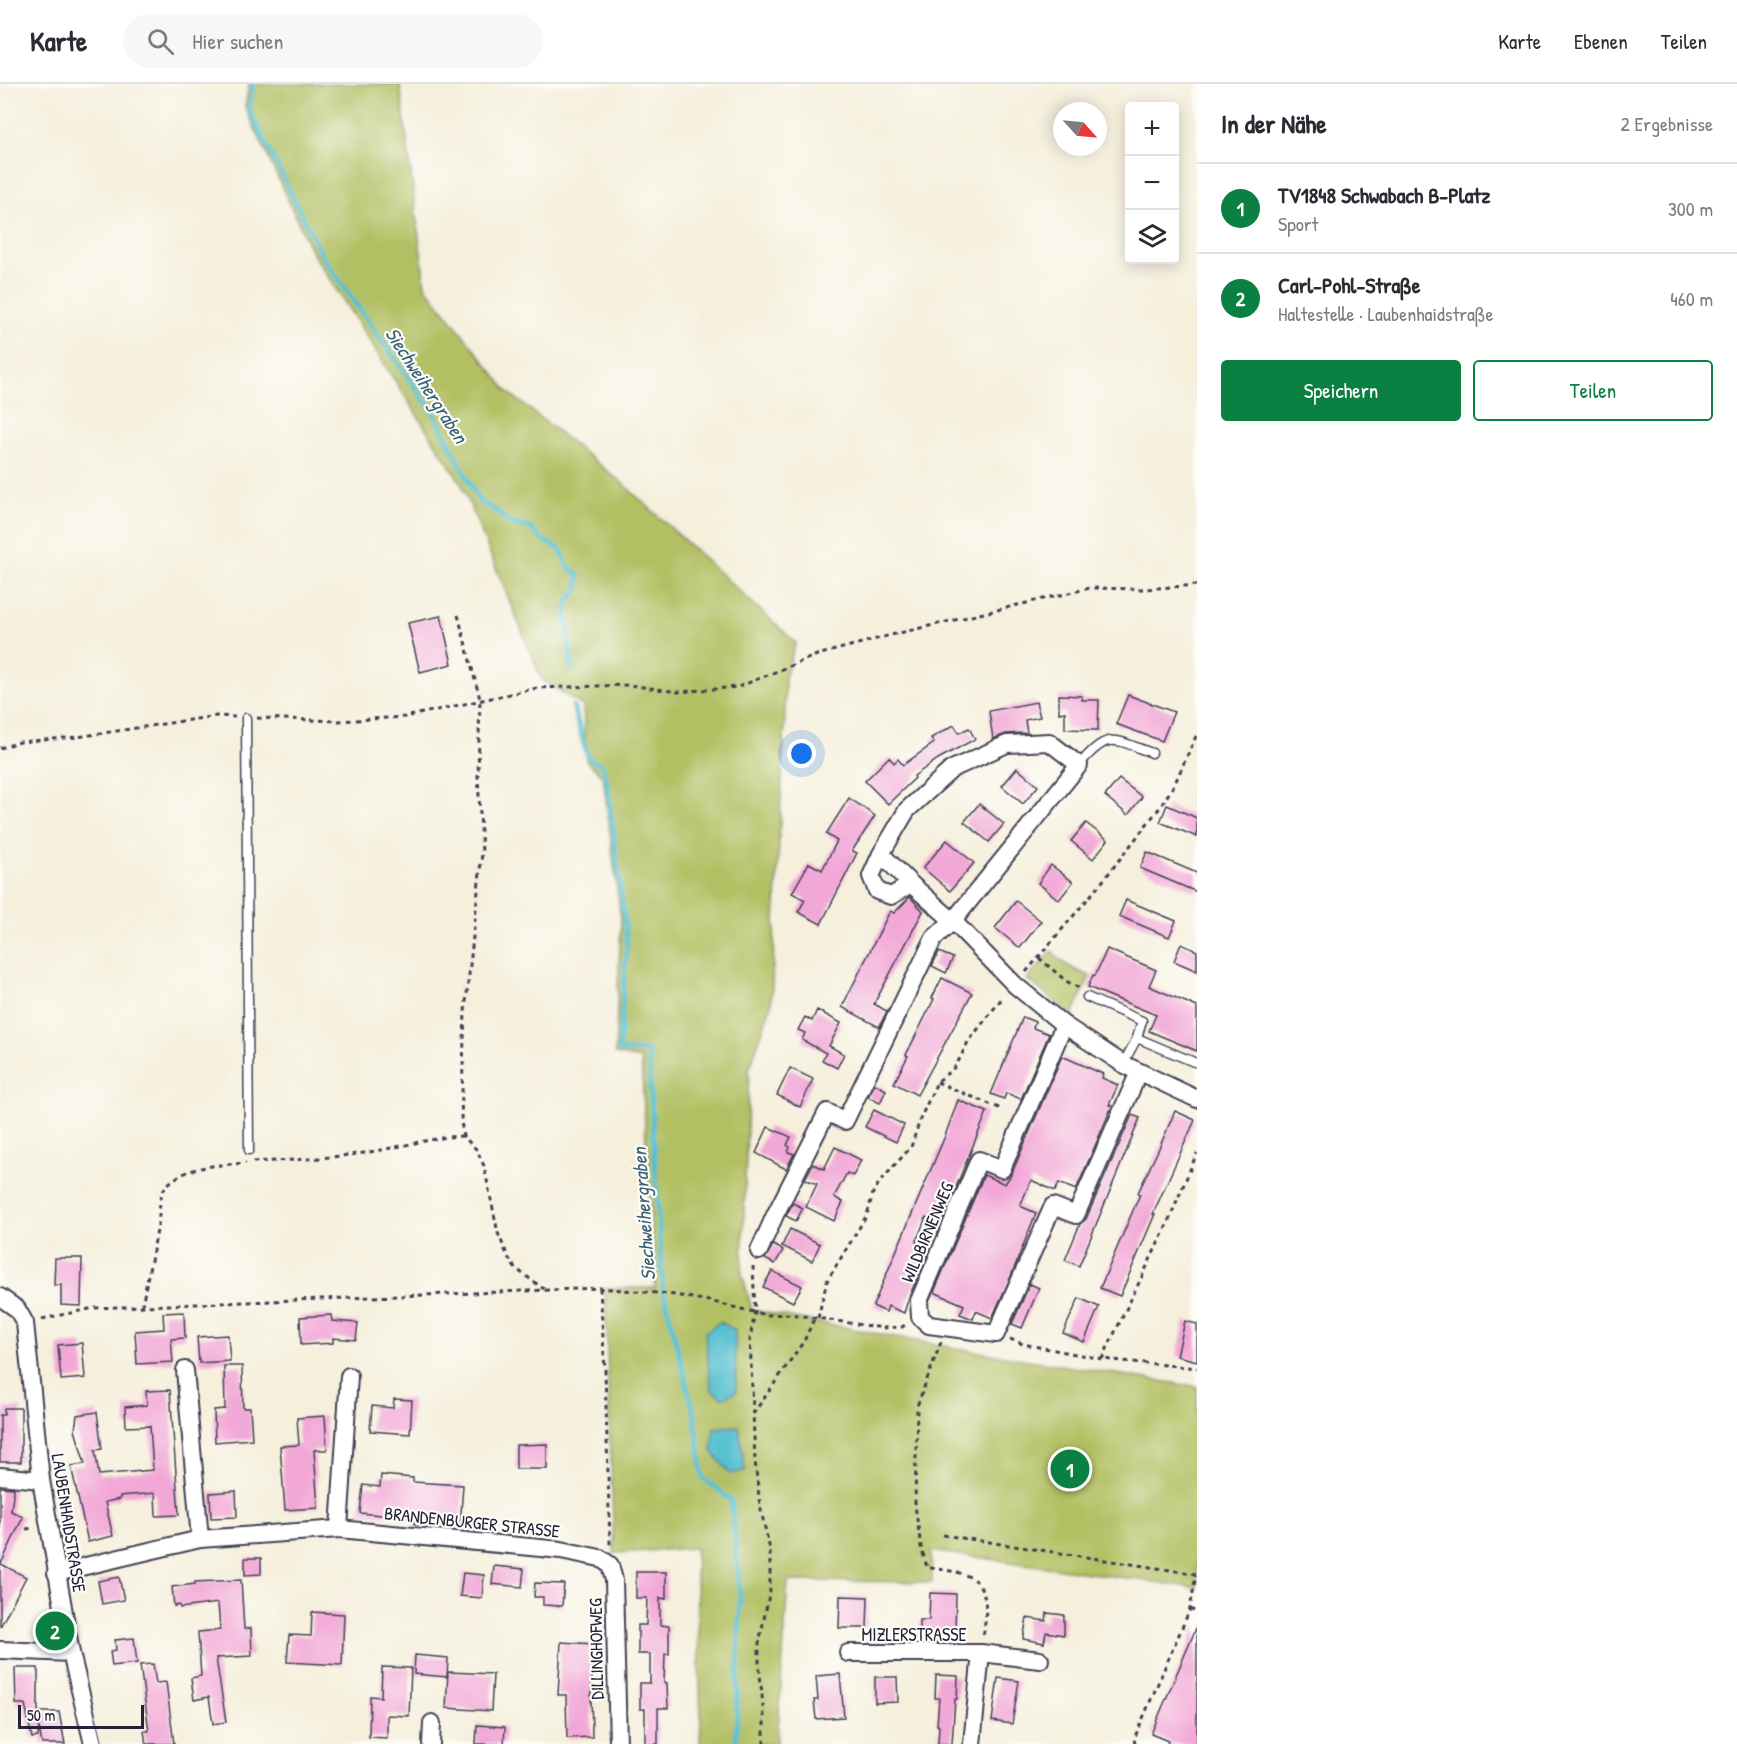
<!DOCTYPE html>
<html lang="de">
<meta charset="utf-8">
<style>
body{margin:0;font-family:"Patrick Hand",sans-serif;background:#f7f7f7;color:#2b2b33}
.controls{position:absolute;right:18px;top:18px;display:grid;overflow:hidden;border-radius:6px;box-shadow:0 3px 15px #0003}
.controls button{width:54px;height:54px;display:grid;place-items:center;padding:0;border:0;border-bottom:2px solid #e1e1e2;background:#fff;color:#2b2b33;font:30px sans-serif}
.compass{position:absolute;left:1053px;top:18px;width:54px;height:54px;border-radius:50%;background:#fff;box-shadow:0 3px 15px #0003;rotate:117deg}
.scale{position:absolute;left:18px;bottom:15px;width:126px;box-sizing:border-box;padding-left:6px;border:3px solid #22223b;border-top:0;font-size:16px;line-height:21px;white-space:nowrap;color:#22223b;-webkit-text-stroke:4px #fdfcf7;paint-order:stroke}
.you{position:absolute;left:802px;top:670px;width:21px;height:21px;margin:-15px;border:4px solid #fff;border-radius:50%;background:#1a73e8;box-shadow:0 0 0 9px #1a73e833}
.badge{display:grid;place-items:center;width:39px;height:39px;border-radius:50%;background:#0b8043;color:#fff;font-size:20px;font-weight:700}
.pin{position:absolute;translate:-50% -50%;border:3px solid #fff;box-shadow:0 2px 6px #0006}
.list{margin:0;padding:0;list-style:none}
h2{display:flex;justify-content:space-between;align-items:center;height:78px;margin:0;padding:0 24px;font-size:26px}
h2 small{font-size:20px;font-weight:400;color:#7c7c81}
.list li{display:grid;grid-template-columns:39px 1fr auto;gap:18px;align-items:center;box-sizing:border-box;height:90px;padding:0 24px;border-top:2px solid #e1e1e2}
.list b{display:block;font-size:22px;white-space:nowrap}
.list p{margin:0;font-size:20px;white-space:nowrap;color:#7c7c81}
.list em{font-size:20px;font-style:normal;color:#7c7c81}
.actions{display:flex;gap:12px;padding:18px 24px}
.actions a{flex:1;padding:14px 0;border:2px solid #0b8043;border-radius:6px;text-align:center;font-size:21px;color:#0b8043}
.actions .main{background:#0b8043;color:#fff}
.icon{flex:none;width:33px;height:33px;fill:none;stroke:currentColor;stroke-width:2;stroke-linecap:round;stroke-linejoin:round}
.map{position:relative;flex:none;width:1197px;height:1660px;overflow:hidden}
header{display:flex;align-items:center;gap:36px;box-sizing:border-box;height:84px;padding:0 30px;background:#fff;border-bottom:2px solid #e1e1e2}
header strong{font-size:28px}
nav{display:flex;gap:33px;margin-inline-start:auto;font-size:21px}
.search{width:420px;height:54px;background:#f7f7f7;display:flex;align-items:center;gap:15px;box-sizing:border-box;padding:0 21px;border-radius:33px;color:#7c7c81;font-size:22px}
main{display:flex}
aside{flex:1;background:#fff}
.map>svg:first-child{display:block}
.green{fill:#b2c063;stroke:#6a714f;stroke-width:1.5}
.water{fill:#54bfd0;stroke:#3b7086;stroke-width:1.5}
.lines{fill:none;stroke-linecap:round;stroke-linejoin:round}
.stream{stroke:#54bfd0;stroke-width:5}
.building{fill:#f2a8d7}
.service-casing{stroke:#424153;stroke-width:11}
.minor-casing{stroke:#424153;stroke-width:20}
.path{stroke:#424153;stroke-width:3;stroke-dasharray:4.5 4.5;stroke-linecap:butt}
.service{stroke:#fff;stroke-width:8}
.minor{stroke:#fff;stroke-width:16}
.labels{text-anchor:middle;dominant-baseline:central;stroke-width:4.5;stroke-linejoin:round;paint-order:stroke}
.street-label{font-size:18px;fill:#22223b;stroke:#fdfcf7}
.water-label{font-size:20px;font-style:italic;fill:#366177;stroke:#fdfcf7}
</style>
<header>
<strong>Karte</strong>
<div class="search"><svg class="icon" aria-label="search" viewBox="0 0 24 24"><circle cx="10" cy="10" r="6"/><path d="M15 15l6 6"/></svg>Hier suchen</div>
<nav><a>Karte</a><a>Ebenen</a><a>Teilen</a></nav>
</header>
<main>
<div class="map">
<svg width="1197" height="1660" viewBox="0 0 1197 1660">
<rect width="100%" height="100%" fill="#fdfcf7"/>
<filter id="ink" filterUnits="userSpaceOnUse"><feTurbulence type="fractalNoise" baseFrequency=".0167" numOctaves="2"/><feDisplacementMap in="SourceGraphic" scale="12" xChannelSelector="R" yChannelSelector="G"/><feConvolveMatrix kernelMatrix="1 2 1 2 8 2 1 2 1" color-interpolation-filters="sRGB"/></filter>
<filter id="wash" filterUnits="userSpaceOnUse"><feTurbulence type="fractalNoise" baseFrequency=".008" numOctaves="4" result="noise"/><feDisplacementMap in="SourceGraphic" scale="24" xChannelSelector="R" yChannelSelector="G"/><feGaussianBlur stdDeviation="1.35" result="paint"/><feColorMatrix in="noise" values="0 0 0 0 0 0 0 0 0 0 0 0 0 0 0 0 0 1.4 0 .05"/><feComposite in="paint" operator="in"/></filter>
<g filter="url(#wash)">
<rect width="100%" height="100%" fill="#f5efdc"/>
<g class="green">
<polygon points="249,0 400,0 425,202 508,308 620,397 796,559 785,593 785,634 771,922 749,986 742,1189 752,1226 960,1265 1197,1303 1197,1504 931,1467 932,1498 788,1497 777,1660 700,1660 701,1635 695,1464 614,1469 605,1204 655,1204 641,975 615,970 621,838 603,692 586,677 583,622 542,596 461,399 312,168 245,23"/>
<path d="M1052,867C1063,880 1074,886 1090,892L1072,932L1027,895Z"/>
</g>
<g class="water">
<polygon points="720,1238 735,1246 736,1308 722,1314 711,1305 705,1248"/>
<polygon points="739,1342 745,1387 730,1390 712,1367 714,1344"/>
</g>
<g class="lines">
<g class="stream">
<polyline points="253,0 249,26 324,175 435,331 479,417 498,428 509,439 529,443 542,456 561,466 567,482 579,491 578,506 568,517 566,529 572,586"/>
<polyline points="573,622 588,674 602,681 607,698 627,857 619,967 648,967 663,1205 695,1334 703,1394 731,1416 740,1509 736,1660"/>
</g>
</g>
<g id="blocks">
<g class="building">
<polygon points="441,532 452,580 420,588 408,539"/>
<polygon points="1059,611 1082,612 1082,616 1099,616 1098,646 1065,645 1065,628 1059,629"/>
<polygon points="1128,611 1174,628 1162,657 1116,640"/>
<polygon points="1036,618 1040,633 1025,636 1027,649 1006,650 993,655 989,627"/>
<polygon points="954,641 959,649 969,644 975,655 938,675 914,692 915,694 888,720 865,697 889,673 894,679 898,675 903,681 934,659 931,654"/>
<polygon points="1017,684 1038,702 1023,720 1002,702"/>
<polygon points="1119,695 1142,713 1128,731 1105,712"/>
<polygon points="849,714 875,732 852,767 857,769 821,840 798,828 805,816 792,809 809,779 822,786 837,757 826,750"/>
<polygon points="979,720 1004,740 989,758 964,738"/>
<polygon points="1167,721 1197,734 1197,753 1160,738"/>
<polygon points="1086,739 1108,756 1093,775 1071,757"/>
<polygon points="947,756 974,779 950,807 923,784"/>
<polygon points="1147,768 1197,789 1197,808 1140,784"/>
<polygon points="1051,781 1073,798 1059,816 1038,799"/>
<polygon points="910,813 923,827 874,920 887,927 879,943 842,923 890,827 894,829"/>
<polygon points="1126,816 1176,837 1169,853 1119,832"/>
<polygon points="1016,817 1041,837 1020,864 995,844"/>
<polygon points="1181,860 1197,867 1197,887 1174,877"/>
<polygon points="1107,865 1156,886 1149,902 1197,923 1197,967 1149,947 1156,931 1088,903 1093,891 1095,892"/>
<polygon points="939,868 953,874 946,889 932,882"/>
<polygon points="942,894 972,909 917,1011 894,999 908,972 906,971 934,915 932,914"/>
<polygon points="817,926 841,939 829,962 844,970 837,984 822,976 826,969 802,956 805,949 798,946 805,933 812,937"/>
<polygon points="1023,933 1035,938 1033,944 1049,950 1021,1015 1006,1009 1004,1015 991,1010"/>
<polygon points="1062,972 1103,990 1102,994 1118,1001 1109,1021 1112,1022 1076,1106 1059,1099 1055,1107 1031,1096 1020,1122 1036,1129 1011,1192 992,1234 976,1227 973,1235 960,1230 964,1221 934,1208 984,1091 1005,1100 1012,1089"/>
<polygon points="790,984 813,995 800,1023 777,1011"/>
<polygon points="875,1000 886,1006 880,1019 868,1013"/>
<polygon points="958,1016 987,1028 941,1139 926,1133 916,1158 930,1164 909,1213 904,1229 888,1222 886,1228 873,1222 945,1052"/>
<polygon points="874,1026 904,1041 896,1058 865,1043"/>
<polygon points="1175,1027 1195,1036 1153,1130 1155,1130 1120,1212 1100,1204 1140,1110 1138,1109 1160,1062"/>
<polygon points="1132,1031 1140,1034 1079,1182 1065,1176 1080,1140 1086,1135"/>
<polygon points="768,1043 791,1053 787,1061 790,1063 788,1068 794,1070 786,1085 756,1069"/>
<polygon points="835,1063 861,1076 853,1092 847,1089 834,1113 843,1118 834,1137 806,1123 817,1100 805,1095 813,1080 824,1085"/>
<polygon points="793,1119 803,1124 796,1137 786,1132"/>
<polygon points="790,1145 820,1160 812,1177 782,1162"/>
<polygon points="773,1161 783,1166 775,1180 765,1175"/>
<polygon points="55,1174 82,1174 81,1222 61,1221 61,1201 54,1201"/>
<polygon points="772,1187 802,1202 793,1218 763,1203"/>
<polygon points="1030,1200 1039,1204 1022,1244 1012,1240"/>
<polygon points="1079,1214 1099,1223 1084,1258 1063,1249"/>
<polygon points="184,1228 185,1254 171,1255 173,1278 137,1280 135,1247 164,1245 163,1229"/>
<polygon points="331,1231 332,1237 358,1239 356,1256 333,1254 333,1259 301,1261 300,1233"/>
<polygon points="1185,1237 1197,1240 1197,1277 1177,1272"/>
<polygon points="228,1251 230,1277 199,1279 197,1253"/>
<polygon points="82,1259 85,1294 61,1296 58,1261"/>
<polygon points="224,1282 242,1282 243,1324 250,1324 252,1355 215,1358 214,1326 225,1325"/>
<polygon points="170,1306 179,1431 156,1432 155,1409 120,1412 120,1415 105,1418 113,1452 88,1458 71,1382 85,1380 75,1346 77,1331 97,1328 102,1365 95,1366 99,1391 153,1386 150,1342 126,1343 125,1323 147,1321 146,1307"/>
<polygon points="394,1315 412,1316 410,1350 370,1347 372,1322 393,1324"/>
<polygon points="4,1324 21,1324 21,1378 0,1378 0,1331 4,1331"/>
<polygon points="325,1332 327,1366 314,1366 318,1424 285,1426 280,1362 299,1361 297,1334"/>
<polygon points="547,1360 547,1385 516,1385 516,1361"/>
<polygon points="381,1391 413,1394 413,1398 463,1401 460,1444 414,1440 415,1434 360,1429 363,1401 380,1403"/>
<polygon points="0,1403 14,1404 11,1427 23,1433 1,1480 26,1493 0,1543"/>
<polygon points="236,1407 237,1433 211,1434 210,1409"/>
<polygon points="245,1474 261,1474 261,1490 245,1491"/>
<polygon points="494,1482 524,1485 522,1503 492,1500"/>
<polygon points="636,1488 666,1488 666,1515 660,1514 660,1541 669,1542 669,1570 665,1570 664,1599 667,1599 668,1624 658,1624 658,1660 645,1660 645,1625 640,1625 640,1599 650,1599 650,1570 638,1570 638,1541 646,1541 647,1514 636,1514"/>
<polygon points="463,1489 484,1491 482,1514 460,1512"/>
<polygon points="119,1493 124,1516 102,1520 98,1497"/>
<polygon points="241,1496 244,1545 251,1544 252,1572 216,1574 226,1638 213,1640 209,1613 194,1616 191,1594 201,1592 198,1548 220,1546 218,1519 180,1524 179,1521 174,1522 172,1503 195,1500 195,1498"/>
<polygon points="535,1499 564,1500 562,1522 543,1521 543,1513 534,1513"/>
<polygon points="930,1509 956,1510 955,1547 940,1546 940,1558 920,1558 920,1536 929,1536"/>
<polygon points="840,1512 868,1513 867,1544 839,1544"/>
<polygon points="312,1528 344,1530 342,1581 287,1578 289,1551 311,1552"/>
<polygon points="1047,1529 1064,1531 1064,1551 1046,1548 1044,1559 1023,1555 1027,1534 1046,1537"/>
<polygon points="1197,1542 1197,1660 1167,1660 1168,1657 1151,1650"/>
<polygon points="134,1554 137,1579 112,1582 110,1567 116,1566 115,1556"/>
<polygon points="561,1558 594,1560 591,1609 592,1653 567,1654 566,1611 558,1611"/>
<polygon points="415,1571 448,1574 447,1593 414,1590"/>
<polygon points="153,1580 156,1599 166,1598 174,1660 146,1660 144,1647 149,1647 140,1581"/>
<polygon points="382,1583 411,1584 409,1632 387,1631 387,1654 369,1653 370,1612 381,1613"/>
<polygon points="15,1584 38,1584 38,1628 59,1628 65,1660 42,1660 39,1643 38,1653 32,1654 25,1620 16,1620"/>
<polygon points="448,1588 493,1590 491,1627 446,1624"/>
<polygon points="840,1590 844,1633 816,1635 814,1616 818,1616 816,1592"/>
<polygon points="936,1591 958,1592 957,1615 955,1615 952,1660 938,1660 939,1642 937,1641 939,1614 935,1614"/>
<polygon points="875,1593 897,1593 898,1618 875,1619"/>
<polygon points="998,1594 1019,1597 1012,1640 992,1637"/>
<polygon points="477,1641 505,1643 504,1660 476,1660"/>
</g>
</g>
</g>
<g filter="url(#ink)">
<use href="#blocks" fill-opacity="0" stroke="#424153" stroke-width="1.5"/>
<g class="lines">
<defs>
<g id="service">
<polyline points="246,634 249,1066"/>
<path d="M1079,681C1109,646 1113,655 1152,669"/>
<polyline points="1087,913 1142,937 1137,954 1123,980"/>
<polyline points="1137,954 1194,978"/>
</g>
<g id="minor">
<polyline points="881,770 911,800 953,837 1015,901 1064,941 1123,980 1197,1015"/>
<polyline points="1064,941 1002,1085 979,1076 919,1217 920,1233 929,1241 996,1250 1053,1122 1076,1131 1139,988"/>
<polyline points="759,1167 775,1131 827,1028 845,1037 934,854 953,837 1079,681 1049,658 1007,660 952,685 907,726 881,770 871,792 877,807 891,812 911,800"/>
<polyline points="0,1213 17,1225 25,1239 41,1396 71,1569 93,1660"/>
<polyline points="185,1286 200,1455"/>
<polyline points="0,1392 41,1396"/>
<polyline points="339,1445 349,1292"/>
<polyline points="56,1489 200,1455 339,1445 561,1466 600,1474 610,1481 614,1496 618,1660"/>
<polyline points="0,1566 71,1569"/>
<polyline points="848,1569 981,1569 1040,1576"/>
<polyline points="431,1660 432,1639"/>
<polyline points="972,1660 981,1569"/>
</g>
</defs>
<use href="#service" class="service-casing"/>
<use href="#minor" class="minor-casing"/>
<g class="path">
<polyline points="458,531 480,615 478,692 482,769 465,928 461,1036 463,1052 477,1066 484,1082 498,1149 508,1173 515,1184 544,1205"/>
<polyline points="257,634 338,637 405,633 537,604 629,601 678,608 738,603 817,571 891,551 1090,504 1145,505 1197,501"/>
<polyline points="0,664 20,658 77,653 216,632 235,633"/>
<polyline points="1039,874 1066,897 1081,905"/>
<polyline points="1026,888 1102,798 1161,722 1175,699 1197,650"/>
<polyline points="937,998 1001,1025"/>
<path d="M253,1078C295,1076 339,1074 381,1066C409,1061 435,1053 463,1052"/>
<polyline points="753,1182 755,1228 750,1254 755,1377 760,1422 770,1466 770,1506 759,1559 759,1579 764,1633 764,1660"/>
<polyline points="600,1204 605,1286 610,1461"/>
<path d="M142,1222C147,1195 153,1168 158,1141C160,1129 158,1110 167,1101C187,1081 220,1081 246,1079"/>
<polyline points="818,1234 827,1197 867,1131 873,1109 879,1099 911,1063 921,1033 937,998 956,982 968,958 1003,913"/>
<polyline points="42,1235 94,1224 600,1204 669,1210 709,1217 766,1231 790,1230 883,1244 902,1243 908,1239"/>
<polyline points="1010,1255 1023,1260 1102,1275 1197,1284"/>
<path d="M941,1258L917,1322L915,1421L921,1463L927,1483C939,1486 954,1486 965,1491C992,1501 986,1531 983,1554"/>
<polyline points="1102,1275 1166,1143 1197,1069"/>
<polyline points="753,1330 804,1257 815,1233"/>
<polyline points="26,1445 35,1444"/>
<polyline points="943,1451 1196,1490"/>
<polyline points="1190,1525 1197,1528"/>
<polyline points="1135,1660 1134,1655 1190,1525 1196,1491"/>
</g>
<use href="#service" class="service"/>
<use href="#minor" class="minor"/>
</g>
</g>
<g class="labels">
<g class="street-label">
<text transform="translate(927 1148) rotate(-67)">WILDBIRNENWEG</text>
<text transform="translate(472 1438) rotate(6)">BRANDENBURGER STRASSE</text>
<text transform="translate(69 1439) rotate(81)">LAUBENHAIDSTRASSE</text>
<text x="914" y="1550">MIZLERSTRASSE</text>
<text transform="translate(596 1565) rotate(-91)">DILLINGHOFWEG</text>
</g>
<g class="water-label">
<text transform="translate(427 301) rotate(57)">Siechweihergraben</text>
<text transform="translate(643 1130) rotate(-94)">Siechweihergraben</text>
</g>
</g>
</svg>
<div class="controls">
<button>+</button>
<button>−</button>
<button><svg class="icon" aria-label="layers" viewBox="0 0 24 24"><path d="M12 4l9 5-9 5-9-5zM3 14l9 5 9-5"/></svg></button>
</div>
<svg class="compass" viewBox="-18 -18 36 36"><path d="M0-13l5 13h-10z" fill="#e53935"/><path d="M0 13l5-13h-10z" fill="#7c7c81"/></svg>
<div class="scale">50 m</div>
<div class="you"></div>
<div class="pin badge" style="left:1070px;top:1385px">1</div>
<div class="pin badge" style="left:55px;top:1547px">2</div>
</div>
<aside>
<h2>In der Nähe<small>2 Ergebnisse</small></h2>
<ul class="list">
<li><span class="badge">1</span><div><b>TV1848 Schwabach B-Platz</b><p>Sport</p></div><em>300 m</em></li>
<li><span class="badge">2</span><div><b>Carl-Pohl-Straße</b><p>Haltestelle · Laubenhaidstraße</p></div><em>460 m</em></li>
</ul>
<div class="actions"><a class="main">Speichern</a><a>Teilen</a></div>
</aside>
</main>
